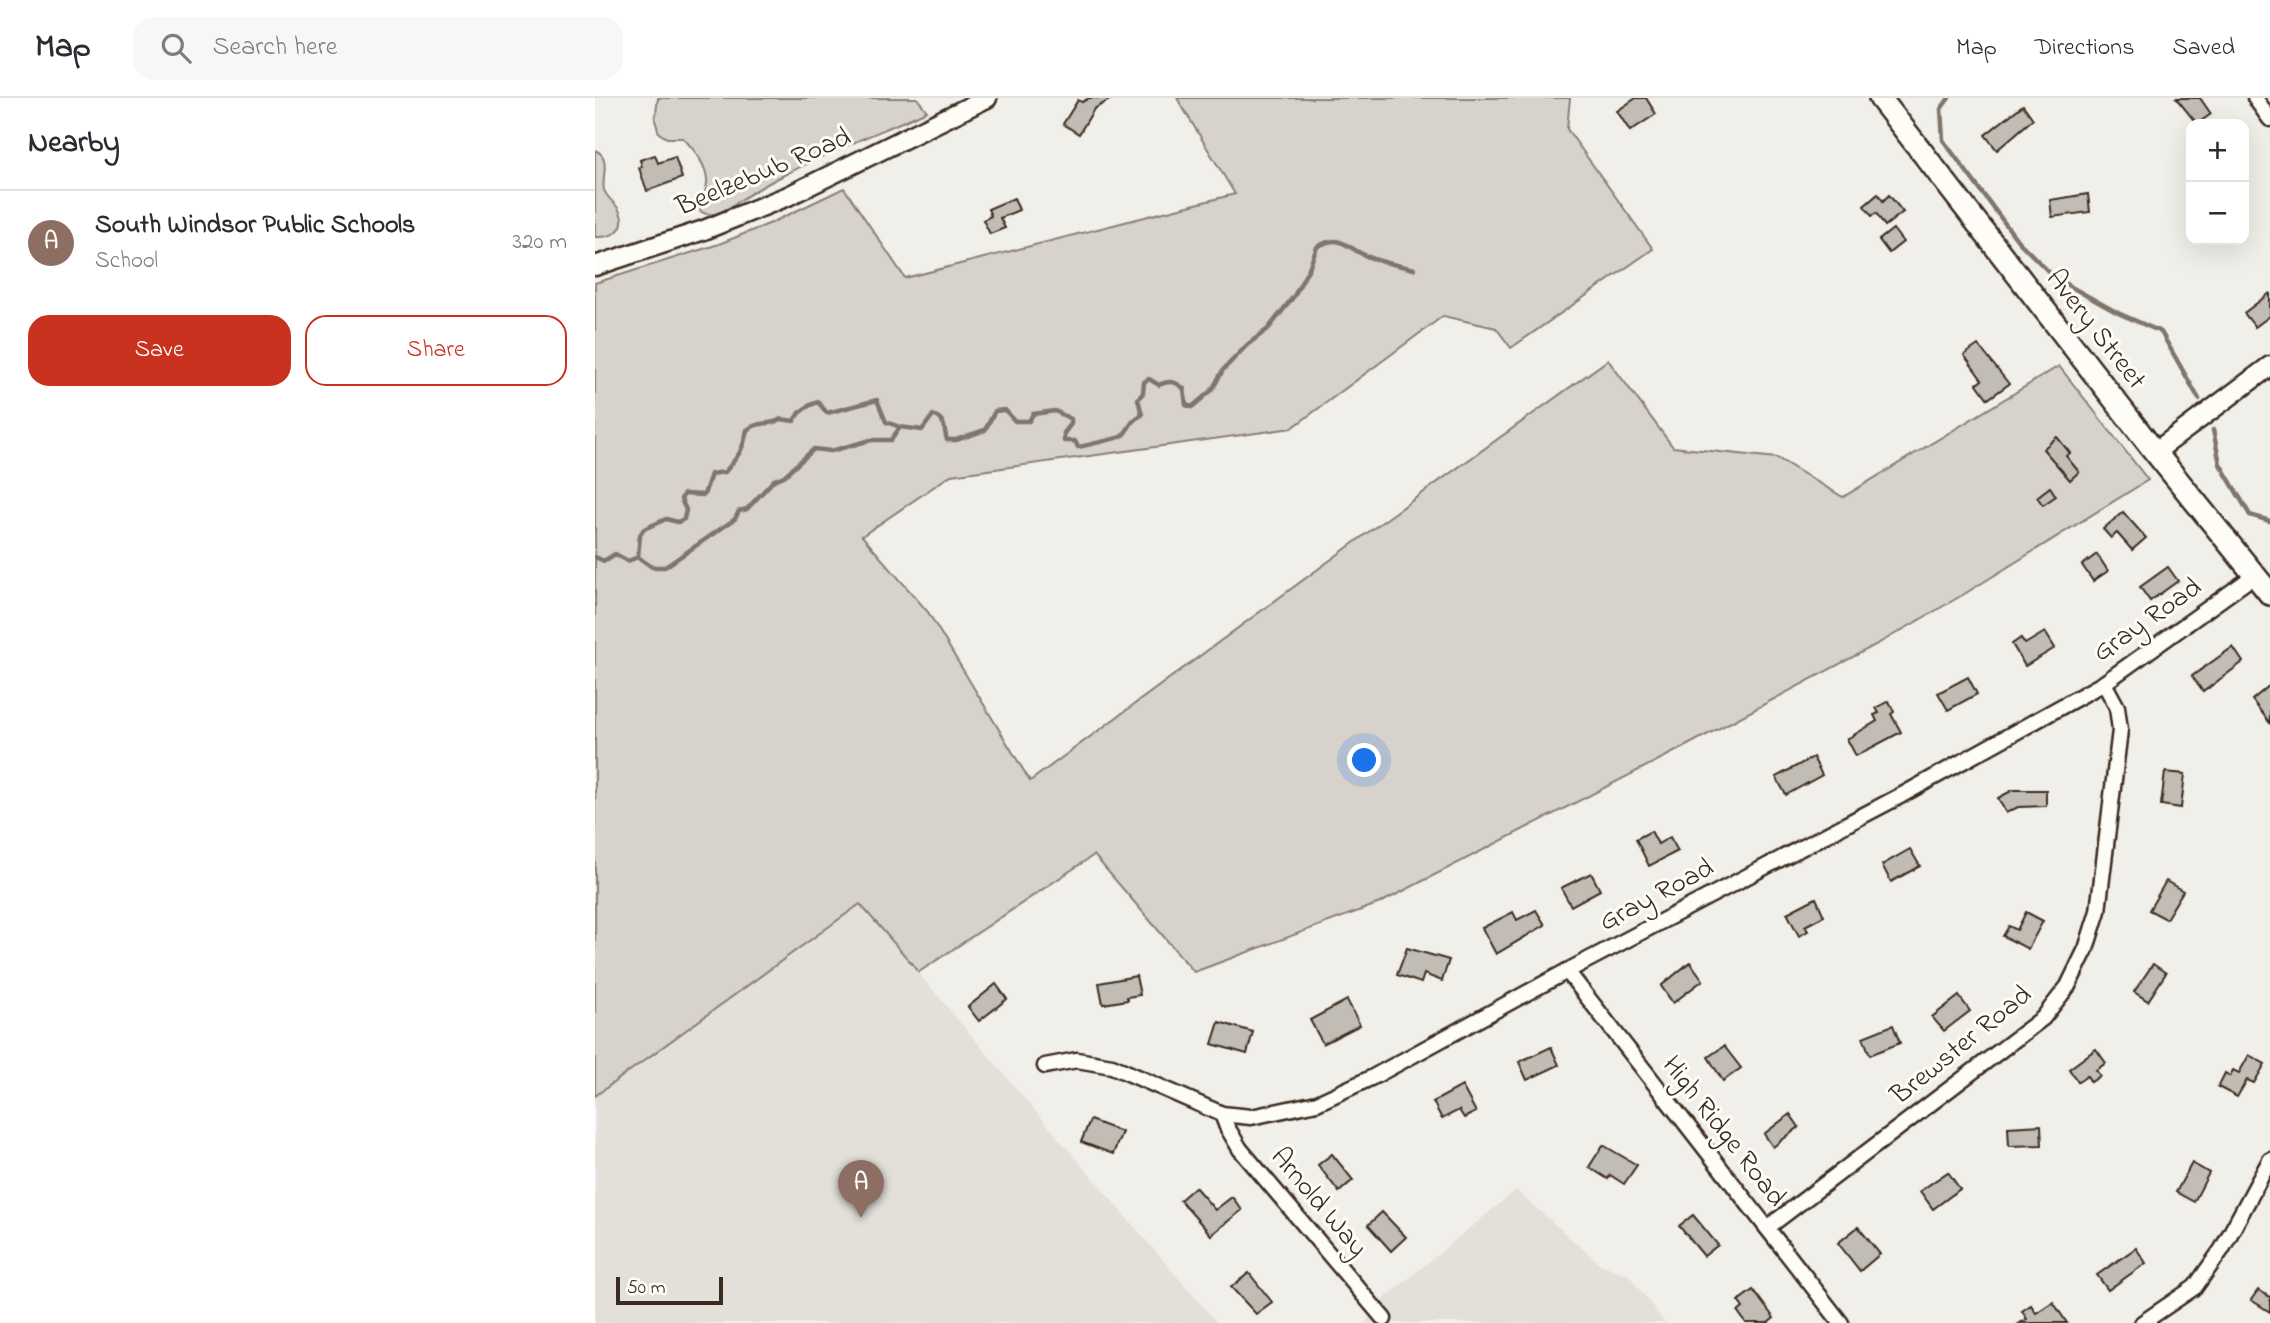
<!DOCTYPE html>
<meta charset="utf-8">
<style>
body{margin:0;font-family:"Indie Flower",sans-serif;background:#f7f7f7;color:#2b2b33}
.controls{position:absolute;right:21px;top:21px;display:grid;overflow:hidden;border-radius:14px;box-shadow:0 7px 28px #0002}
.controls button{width:63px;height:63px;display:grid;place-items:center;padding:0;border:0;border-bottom:2px solid #e1e1e2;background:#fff;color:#2b2b33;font:35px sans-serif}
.scale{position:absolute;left:21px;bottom:18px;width:107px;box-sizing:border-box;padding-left:7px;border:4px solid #3b2a1e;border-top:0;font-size:19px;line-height:24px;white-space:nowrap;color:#3b2a1e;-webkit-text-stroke:5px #fdfcf7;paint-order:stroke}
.you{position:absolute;left:770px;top:663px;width:24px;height:24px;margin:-18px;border:5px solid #fff;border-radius:50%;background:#1a73e8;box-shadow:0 0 0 10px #1a73e833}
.badge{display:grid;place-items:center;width:46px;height:46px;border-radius:50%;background:#c8321e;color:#fff;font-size:23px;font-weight:700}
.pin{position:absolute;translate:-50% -58px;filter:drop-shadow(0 2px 4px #0008)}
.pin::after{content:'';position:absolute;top:37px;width:24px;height:21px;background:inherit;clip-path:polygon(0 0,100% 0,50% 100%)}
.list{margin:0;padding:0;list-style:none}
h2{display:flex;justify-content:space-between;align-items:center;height:91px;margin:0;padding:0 28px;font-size:30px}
h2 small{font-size:23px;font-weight:400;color:#7c7c81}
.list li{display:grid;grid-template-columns:46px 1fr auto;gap:21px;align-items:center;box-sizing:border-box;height:105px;padding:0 28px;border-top:2px solid #e1e1e2}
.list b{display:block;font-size:26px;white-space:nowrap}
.list p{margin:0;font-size:23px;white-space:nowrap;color:#7c7c81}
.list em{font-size:23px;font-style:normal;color:#7c7c81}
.actions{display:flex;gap:14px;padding:21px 28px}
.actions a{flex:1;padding:16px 0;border:2px solid #c8321e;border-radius:21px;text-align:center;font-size:24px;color:#c8321e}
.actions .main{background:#c8321e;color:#fff}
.icon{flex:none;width:38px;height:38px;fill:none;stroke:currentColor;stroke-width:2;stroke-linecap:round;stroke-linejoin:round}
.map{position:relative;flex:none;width:1675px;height:1225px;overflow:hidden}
header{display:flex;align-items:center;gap:42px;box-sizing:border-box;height:98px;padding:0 35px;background:#fff;border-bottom:2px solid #e1e1e2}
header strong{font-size:33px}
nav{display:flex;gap:38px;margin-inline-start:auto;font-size:24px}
.search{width:490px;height:63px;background:#f7f7f7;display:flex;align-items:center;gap:18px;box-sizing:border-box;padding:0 24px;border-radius:21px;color:#7c7c81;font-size:26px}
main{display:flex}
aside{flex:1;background:#fff}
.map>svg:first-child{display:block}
.built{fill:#e3e0da}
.green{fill:#d7d2cc;stroke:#897e75;stroke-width:2}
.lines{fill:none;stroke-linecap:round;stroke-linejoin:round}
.stream{stroke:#80746b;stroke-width:4.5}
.building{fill:#c1bcb4;stroke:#3b2a1e;stroke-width:2}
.minor-casing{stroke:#3b2a1e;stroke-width:19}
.tertiary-casing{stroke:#3b2a1e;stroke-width:23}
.secondary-casing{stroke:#3b2a1e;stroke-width:26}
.minor{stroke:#fdfcf7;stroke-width:14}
.tertiary{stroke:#fdfcf7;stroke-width:18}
.secondary{stroke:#fdfcf7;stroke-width:21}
.labels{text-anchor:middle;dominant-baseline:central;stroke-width:6;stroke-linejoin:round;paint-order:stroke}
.street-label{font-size:28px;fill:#3b2a1e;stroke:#fdfcf7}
</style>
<header>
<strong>Map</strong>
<div class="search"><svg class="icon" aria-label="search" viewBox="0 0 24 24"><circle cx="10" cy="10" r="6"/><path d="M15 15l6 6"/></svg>Search here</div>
<nav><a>Map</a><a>Directions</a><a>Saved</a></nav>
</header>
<main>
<aside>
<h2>Nearby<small></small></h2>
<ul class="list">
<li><span class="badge" style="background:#8d6e63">A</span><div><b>South Windsor Public Schools</b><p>School</p></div><em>320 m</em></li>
</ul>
<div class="actions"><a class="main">Save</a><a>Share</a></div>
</aside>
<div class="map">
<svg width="1675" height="1225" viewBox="0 0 1675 1225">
<rect width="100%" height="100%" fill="#f1efea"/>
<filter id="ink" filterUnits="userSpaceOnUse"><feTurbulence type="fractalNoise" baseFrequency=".0143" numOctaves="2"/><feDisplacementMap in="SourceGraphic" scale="14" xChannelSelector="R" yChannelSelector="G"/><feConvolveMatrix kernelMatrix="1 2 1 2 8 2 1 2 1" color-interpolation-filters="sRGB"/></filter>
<g filter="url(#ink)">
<g class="built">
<polygon points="265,806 442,1015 622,1225 0,1225 0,998"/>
<polygon points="921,1092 1005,1166 1034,1177 1070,1225 770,1225 791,1199"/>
</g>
<g class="green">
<path d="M63,0H322L332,13C272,40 198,67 144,103C133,111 118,122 105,113C105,103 111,95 112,85C113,69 99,51 88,40H72L64,35L60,22Z"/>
<polygon points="582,0 975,0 972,31 1058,151 916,250 901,230 848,218 697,330 356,377 267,438 333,514 435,683 783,427 1013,262 1078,349 1182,360 1248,399 1464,268 1553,382 1371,495 1288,543 1087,650 785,805 599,874 499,757 324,874 265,806 0,998 0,185 124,146 176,125 249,90 310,180 640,96"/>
<path d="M0,52C17,59 6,79 9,92C12,100 19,104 23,110C35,131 18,140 0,139Z"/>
</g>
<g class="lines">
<g class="stream">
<polyline points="1354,0 1346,11 1348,42 1423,143 1460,180 1523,215 1566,234 1604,301"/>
<polyline points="1618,332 1625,366 1655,417 1675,423"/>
<polyline points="0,459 9,463 20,456 33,463 43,459"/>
<path d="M43,459L45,437L49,431L71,421L83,424L89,421L91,412L86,401L89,396L109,397L116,376L130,374C143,358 148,353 152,332C164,322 176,328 186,321L199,323C203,314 213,307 223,304L232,315L282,302L291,324L305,329L327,332L338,317C352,322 348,330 352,342H361L390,332L400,313L410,312L420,323H434L438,316L460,313L476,321V326L469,335V343H480L483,349C488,348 525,340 527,338C535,331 534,323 547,317L543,301L548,295L549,284L554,281L564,287C574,282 581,283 589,291L591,307L597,309L617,292L628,272L652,247L673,231L699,198L714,170L722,149C748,134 751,151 774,159C788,165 804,167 819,171"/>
<polyline points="43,459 57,469 70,469 140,421 144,413 152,411 179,382 189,378 219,351 236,353 276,342 296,342 305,329"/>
</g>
</g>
<g class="building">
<polygon points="494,0 518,0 499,11 484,36 468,26 483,2 487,4"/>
<polygon points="1041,0 1051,0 1061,16 1035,33 1022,13"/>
<polygon points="1581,0 1605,0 1616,16 1602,26"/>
<polygon points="1428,7 1438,21 1402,52 1390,37"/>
<polygon points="60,57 63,65 80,59 87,80 52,93 44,70 47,69 45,62"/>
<polygon points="1283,96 1288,103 1294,97 1308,114 1290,128 1281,115 1277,118 1269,108"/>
<polygon points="1493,96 1495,114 1457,119 1455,102"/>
<polygon points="419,100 424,112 405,120 410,130 395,136 388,122 396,118 393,111"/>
<polygon points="1298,131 1308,144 1294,155 1284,142"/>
<polygon points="1675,195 1675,218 1660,229 1649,215"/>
<polygon points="1383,247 1414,286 1393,301 1382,286 1387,282 1369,257"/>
<polygon points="1462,339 1475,355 1471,358 1484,374 1475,382 1448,351"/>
<polygon points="1455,389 1461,398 1448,407 1442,399"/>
<polygon points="1528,414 1551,440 1537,452 1522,435 1516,440 1508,431"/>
<polygon points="1502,456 1513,473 1498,483 1487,467"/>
<polygon points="1573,469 1583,483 1555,503 1545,489"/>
<polygon points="1450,534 1460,550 1430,568 1417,546 1426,540 1430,546"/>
<polygon points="1638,549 1648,564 1608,594 1597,578"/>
<polygon points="1373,579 1382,596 1353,612 1343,595"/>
<polygon points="1675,587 1675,625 1657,602"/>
<polygon points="1294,603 1299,614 1296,616 1306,634 1261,658 1252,641 1282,623 1279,617 1284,615 1281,610"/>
<polygon points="1218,659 1227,677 1191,697 1181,679"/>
<polygon points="1570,674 1590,676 1586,710 1566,707"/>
<polygon points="1418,692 1451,692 1451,708 1423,709 1411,715 1403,700"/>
<polygon points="1056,733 1063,746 1075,739 1083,753 1054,768 1041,741"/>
<polygon points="1315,751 1325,768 1296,784 1287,767"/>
<polygon points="996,775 1005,792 976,808 966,790"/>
<polygon points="1571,783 1588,793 1571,821 1554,812"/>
<polygon points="1221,800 1229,818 1210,828 1213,833 1204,838 1192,815"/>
<polygon points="941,812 950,827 901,856 887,830 918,814 922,822"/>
<polygon points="1431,814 1448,823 1433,851 1408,838 1414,828 1422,832"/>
<polygon points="812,850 854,862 847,883 829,876 826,885 802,877"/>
<polygon points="1095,864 1108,882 1078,905 1066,888"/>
<polygon points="1558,866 1571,875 1553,903 1539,894"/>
<polygon points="541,878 545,897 532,899 533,902 508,906 504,885"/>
<polygon points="401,886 412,901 384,923 373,909"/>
<polygon points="1364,898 1375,913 1349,933 1337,919"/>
<polygon points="752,902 765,927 728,946 715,922"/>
<polygon points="624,924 658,934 652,956 617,946"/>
<polygon points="1298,927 1305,945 1275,957 1268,939"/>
<polygon points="1129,948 1146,970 1128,983 1113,959"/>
<polygon points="956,949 964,967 932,982 924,964"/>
<polygon points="1501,951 1511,965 1501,972 1505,978 1496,984 1492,978 1483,984 1474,971"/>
<polygon points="1654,957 1670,966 1659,985 1652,982 1642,999 1623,989 1630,975 1635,978 1638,972 1644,975"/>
<polygon points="867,988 881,1014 869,1020 864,1012 847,1021 838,1004"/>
<polygon points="1195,1016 1204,1029 1178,1049 1169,1036"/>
<polygon points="495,1022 527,1034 518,1056 486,1044"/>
<polygon points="1446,1027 1447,1047 1414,1048 1413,1029"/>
<polygon points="1008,1047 1042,1067 1029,1086 1015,1077 1013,1081 994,1069"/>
<polygon points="737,1056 758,1082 744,1094 723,1067"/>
<polygon points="1597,1065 1614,1075 1599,1104 1581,1094"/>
<polygon points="1353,1074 1365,1091 1338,1111 1325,1093"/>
<polygon points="600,1089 620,1112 637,1099 647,1112 616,1137 585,1102"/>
<polygon points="787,1114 811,1139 796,1153 773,1127"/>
<polygon points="1098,1117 1123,1147 1109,1158 1084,1128"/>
<polygon points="1263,1129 1285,1156 1265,1173 1243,1145"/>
<polygon points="1541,1150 1551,1165 1513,1192 1502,1177"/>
<polygon points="654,1175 677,1204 661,1216 636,1189"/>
<polygon points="1158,1192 1179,1220 1173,1225 1151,1225 1143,1214 1148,1210 1143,1203"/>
<polygon points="1663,1192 1675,1199 1675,1214 1656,1202"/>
<polygon points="1458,1204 1472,1225 1425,1225 1432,1221 1427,1213 1436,1207 1441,1215"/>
</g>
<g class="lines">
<defs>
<g id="minor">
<polyline points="1660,0 1675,21"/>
<polyline points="972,873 1246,1225"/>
<polyline points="450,968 482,962 517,968 627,1016 656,1019 722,1005 778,979 972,873 1307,697 1509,585 1660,477"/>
<polyline points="627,1016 632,1029 645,1051 789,1221"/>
<polyline points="1172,1130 1448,920 1473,888 1491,851 1503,813 1525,632 1522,609 1509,585"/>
<polyline points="1547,1225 1600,1189 1627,1151 1675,1062"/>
</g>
<g id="tertiary">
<polyline points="0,168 109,132 193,98 392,0"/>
<polyline points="1560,354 1675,268"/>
</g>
<polyline id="secondary" points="1285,0 1560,354 1675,496"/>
</defs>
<use href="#minor" class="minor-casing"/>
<use href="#tertiary" class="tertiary-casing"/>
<use href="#secondary" class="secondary-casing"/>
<use href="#minor" class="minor"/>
<use href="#tertiary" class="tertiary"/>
<use href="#secondary" class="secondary"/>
</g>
</g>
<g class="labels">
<g class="street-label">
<text transform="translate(169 75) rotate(-23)">Beelzebub Road</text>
<text transform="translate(1500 232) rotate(52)">Avery Street</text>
<text transform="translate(1553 523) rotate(-35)">Gray Road</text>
<text transform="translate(1062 798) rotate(-28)">Gray Road</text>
<text transform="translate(1367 948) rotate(-39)">Brewster Road</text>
<text transform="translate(1128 1034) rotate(52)">High Ridge Road</text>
<text transform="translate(723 1105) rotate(50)">Arnold Way</text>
</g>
</g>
</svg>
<div class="controls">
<button>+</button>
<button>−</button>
</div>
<div class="scale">50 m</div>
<div class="you"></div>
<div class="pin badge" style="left:266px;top:1120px;background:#8d6e63">A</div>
</div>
</main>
